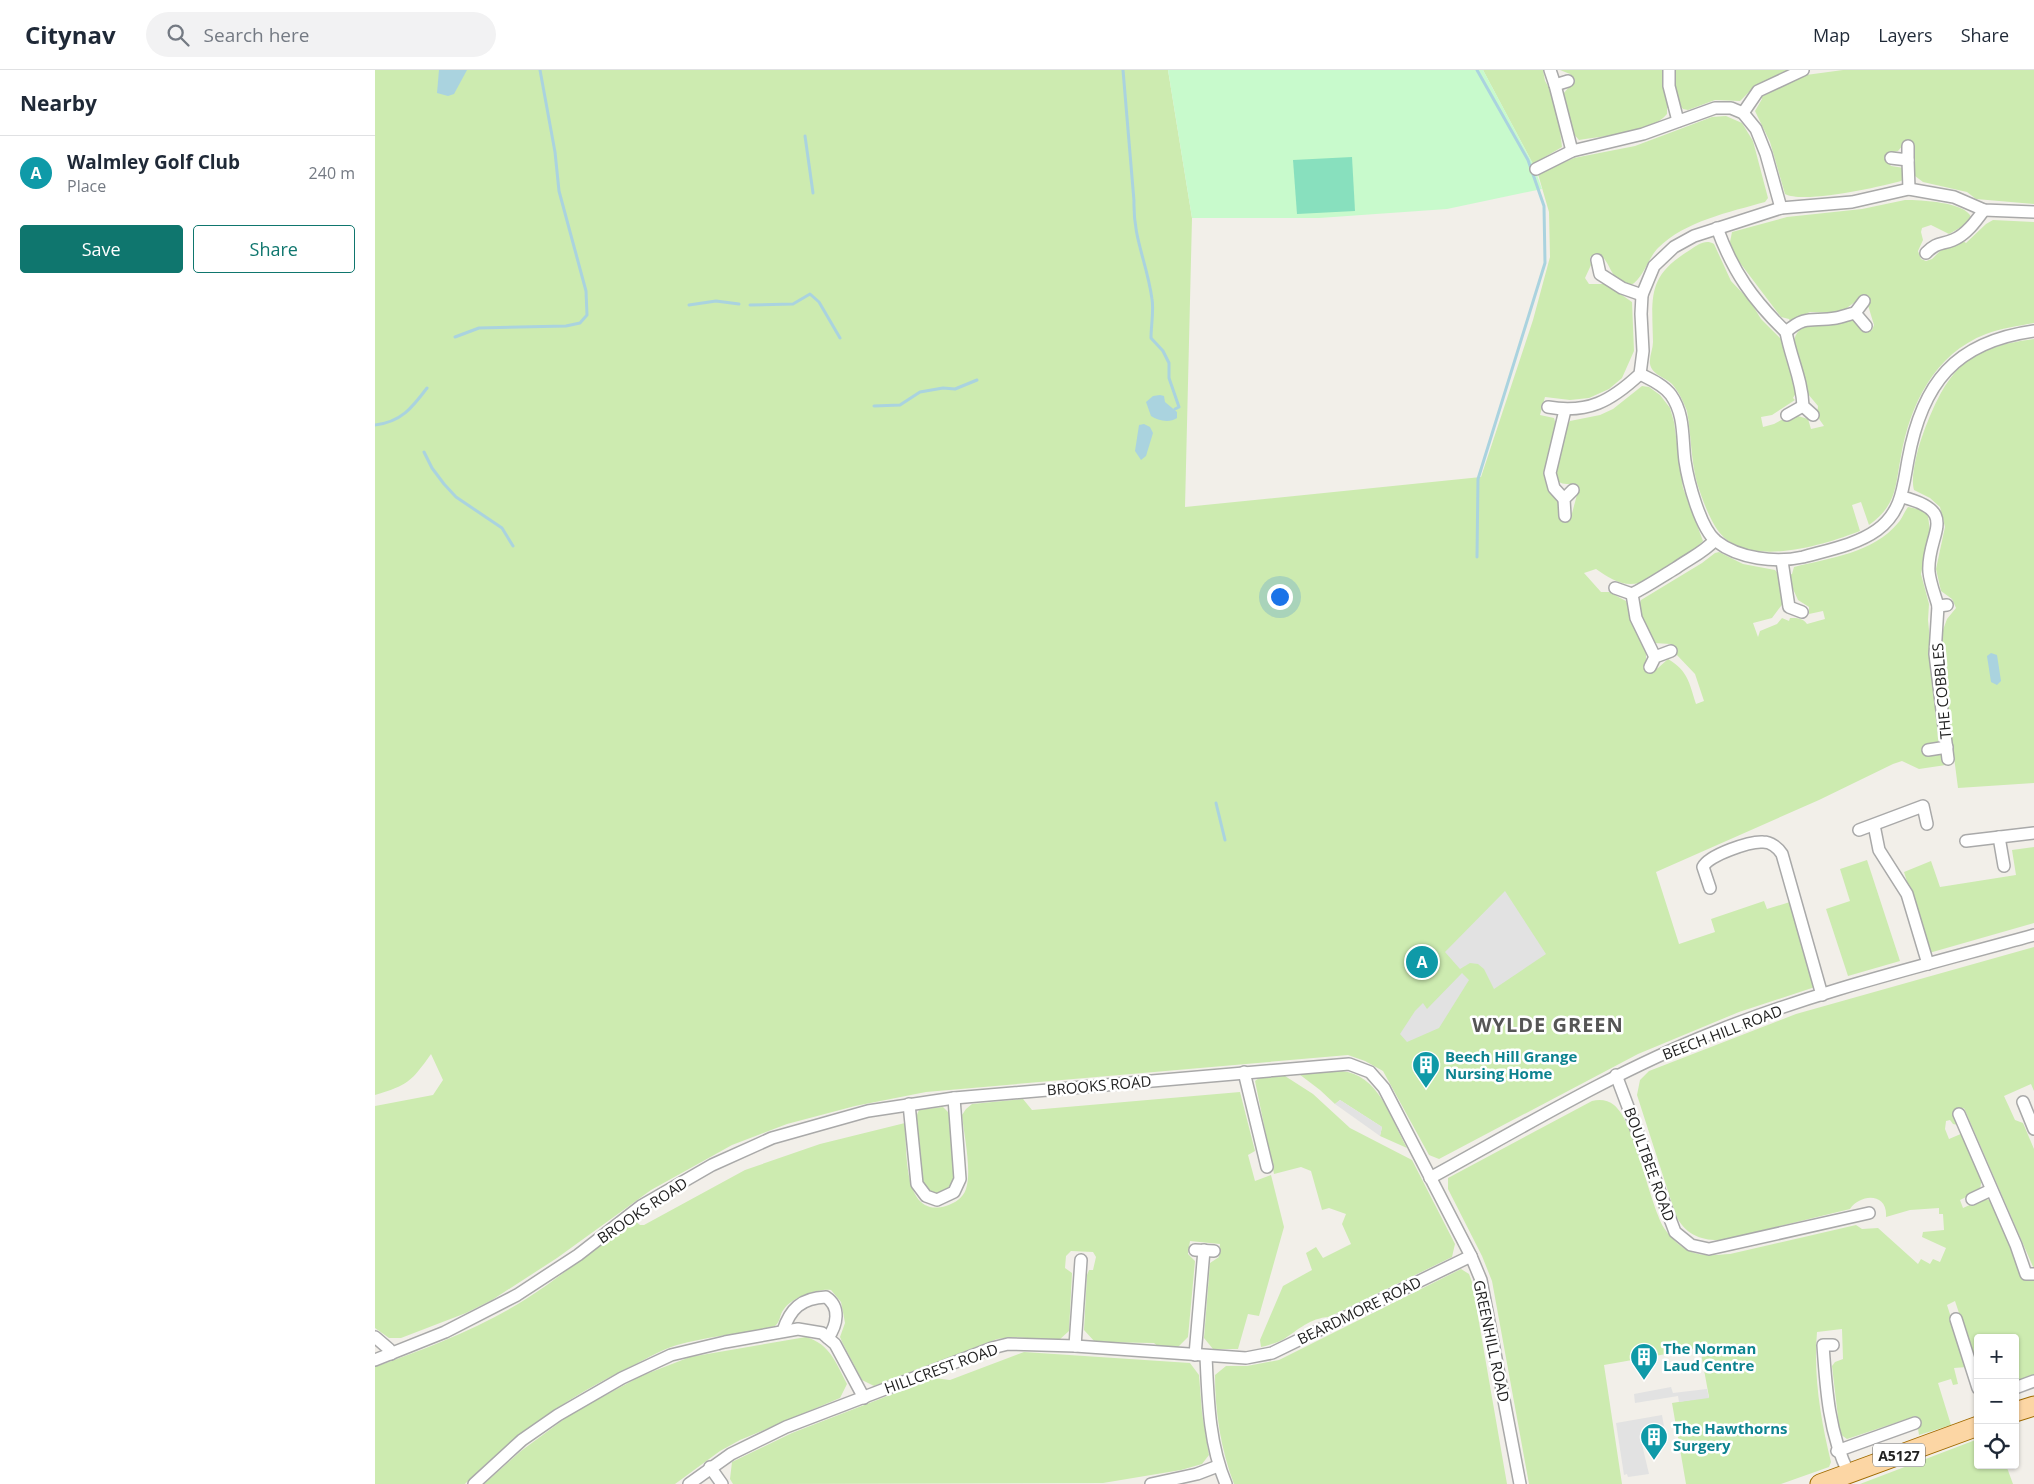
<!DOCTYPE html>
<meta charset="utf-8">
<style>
body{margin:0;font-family:"Open Sans",sans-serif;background:#f2f2f3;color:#1f2937}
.controls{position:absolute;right:15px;bottom:15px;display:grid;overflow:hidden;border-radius:5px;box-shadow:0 1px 4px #0004}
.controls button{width:45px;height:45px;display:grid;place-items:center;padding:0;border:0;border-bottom:1px solid #e0e1e3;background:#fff;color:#1f2937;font:25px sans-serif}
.you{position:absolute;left:904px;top:526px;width:18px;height:18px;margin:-12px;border:4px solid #fff;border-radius:50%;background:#1a73e8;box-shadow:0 0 0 8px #1a73e833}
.badge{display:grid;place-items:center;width:32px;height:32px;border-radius:50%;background:#0f766e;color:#fff;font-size:16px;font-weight:700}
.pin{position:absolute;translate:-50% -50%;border:2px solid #fff;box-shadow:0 1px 5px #0006}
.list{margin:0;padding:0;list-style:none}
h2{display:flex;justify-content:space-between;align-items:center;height:65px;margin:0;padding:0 20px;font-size:21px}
h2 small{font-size:16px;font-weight:400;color:#747a83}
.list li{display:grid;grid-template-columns:32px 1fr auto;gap:15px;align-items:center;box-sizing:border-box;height:75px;padding:0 20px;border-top:1px solid #e0e1e3}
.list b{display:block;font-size:19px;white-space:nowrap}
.list p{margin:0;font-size:16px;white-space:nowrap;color:#747a83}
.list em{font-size:16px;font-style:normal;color:#747a83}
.actions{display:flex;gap:10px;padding:15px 20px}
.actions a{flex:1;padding:11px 0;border:1px solid #0f766e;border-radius:5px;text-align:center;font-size:18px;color:#0f766e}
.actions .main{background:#0f766e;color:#fff}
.icon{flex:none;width:28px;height:28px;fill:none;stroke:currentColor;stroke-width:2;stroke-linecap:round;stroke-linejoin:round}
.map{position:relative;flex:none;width:1659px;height:1414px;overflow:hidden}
header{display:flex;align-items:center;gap:30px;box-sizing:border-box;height:70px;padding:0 25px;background:#fff;border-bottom:1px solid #e0e1e3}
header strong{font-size:24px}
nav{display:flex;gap:28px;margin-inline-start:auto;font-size:18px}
.search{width:350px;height:45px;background:#f2f2f3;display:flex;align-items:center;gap:12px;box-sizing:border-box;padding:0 18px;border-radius:28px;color:#747a83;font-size:19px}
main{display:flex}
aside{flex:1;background:#fff}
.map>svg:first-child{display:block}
.grass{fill:#cdebb0}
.park{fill:#c8facc}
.pitch{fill:#88e0be}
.parking{fill:#e2e2e2}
.water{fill:#aad3df}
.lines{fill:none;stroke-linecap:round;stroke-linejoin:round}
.stream{stroke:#aad3df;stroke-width:3}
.street-casing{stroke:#a9a9a9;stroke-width:14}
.primary-casing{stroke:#a06b00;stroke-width:21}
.street{stroke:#fff;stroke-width:11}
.primary{stroke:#fcd6a4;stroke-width:19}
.labels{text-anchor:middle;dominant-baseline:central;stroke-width:5;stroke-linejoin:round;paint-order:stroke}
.shield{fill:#fff;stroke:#646464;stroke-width:1}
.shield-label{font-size:14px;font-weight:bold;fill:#222}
.street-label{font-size:15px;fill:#222;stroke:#fff}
.culture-label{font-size:15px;font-weight:bold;fill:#0d838f;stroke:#fff;text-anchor:start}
.district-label{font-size:20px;font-weight:bold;letter-spacing:1px;fill:#555;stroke:#fff}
</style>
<header>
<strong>Citynav</strong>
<div class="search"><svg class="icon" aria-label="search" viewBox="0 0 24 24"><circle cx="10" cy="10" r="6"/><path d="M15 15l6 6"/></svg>Search here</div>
<nav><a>Map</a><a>Layers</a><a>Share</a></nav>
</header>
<main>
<aside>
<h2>Nearby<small></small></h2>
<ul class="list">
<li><span class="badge" style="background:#0f9aa8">A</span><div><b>Walmley Golf Club</b><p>Place</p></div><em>240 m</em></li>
</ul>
<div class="actions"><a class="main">Save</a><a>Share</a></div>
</aside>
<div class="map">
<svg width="1659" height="1414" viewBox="0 0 1659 1414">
<rect width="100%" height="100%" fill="#f2efe9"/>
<g class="grass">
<path d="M0,0H793L817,148L810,437L1106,407L1158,250L1175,187L1174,142L1163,104L1180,94L1181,96L1199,88L1260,76L1337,47L1351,46L1367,53L1378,71L1393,128L1390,132C1355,142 1310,151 1283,178C1273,188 1268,209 1256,215C1233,214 1236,184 1220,184L1215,187L1216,195L1210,208L1214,214H1231L1257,232L1259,281L1247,308L1234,319L1214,328L1195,330L1170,327L1165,345L1179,348C1186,367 1167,389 1171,409C1173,419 1181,424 1185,433L1183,440L1186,448L1192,450L1196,447L1203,421L1199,414C1190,414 1183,415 1180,406L1191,357L1195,351L1225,345L1238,339L1267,316L1274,317L1285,325L1295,338L1299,352L1308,418L1328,471L1320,479L1264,513C1247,517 1234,508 1221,499L1209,503L1226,522H1234L1251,531L1260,558L1271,579V596L1276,600L1283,598L1293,589C1313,601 1314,612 1321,634L1329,631L1320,604L1300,583L1296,574L1278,573L1263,539L1266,530L1327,493L1340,483L1344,482L1368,494L1400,500L1406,507L1409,532L1397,548L1378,553L1383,567L1385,561L1402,554L1407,548L1414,551L1415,548C1422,548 1428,548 1432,554L1450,549L1448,541L1434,544V537L1423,530L1418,519H1415L1413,505L1417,504L1419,497C1455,488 1498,483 1523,453C1527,449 1529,442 1533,437L1548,440L1553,446L1555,461L1546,504L1554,534L1553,550L1556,581L1566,667L1562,673L1551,675L1552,684L1565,683L1571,695L1544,699L1527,691L1518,694L1444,730L1281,802L1304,874L1340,862L1336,849L1389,831L1392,839L1415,832L1443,916L1364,942L1263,984L1064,1089L1054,1085L1008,1001L990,991L973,985L551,1022L480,1036L412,1054L357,1075L276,1120L182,1188L117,1230L91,1243L26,1268H14L0,1258V1036L58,1025L68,1010L56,984C36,1012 33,1015 0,1025Z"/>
<polygon points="1108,0 1168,0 1170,11 1179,26 1188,59 1185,60 1187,77 1158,94"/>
<path d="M1185,0H1290L1295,36L1292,38V44C1276,63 1227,66 1204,70L1197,62L1188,24L1200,10L1195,4Z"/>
<path d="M1298,0H1420L1380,19L1378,18L1365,31L1340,30L1313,40L1308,39C1299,30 1298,13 1298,0Z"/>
<path d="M1468,0H1659V134L1601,129L1592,122L1548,112L1540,106V77L1535,73L1529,74L1523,81L1514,83L1511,89L1516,96L1529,98L1532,106L1526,111C1504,117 1429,134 1410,124L1395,72L1380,41L1387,29L1386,27L1431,5Z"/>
<path d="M1530,130C1546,130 1590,132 1596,147L1588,156L1574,164L1556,155L1547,158L1546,162L1548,170L1543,181L1546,189L1551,191L1557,189L1566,180L1588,171L1591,173L1611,154L1618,150L1659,152V253C1643,256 1626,258 1611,264C1559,284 1535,335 1526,386C1520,417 1522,435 1494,455L1486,432L1477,435L1485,461C1449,475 1373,499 1344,462C1334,449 1327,428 1322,413C1316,390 1316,364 1312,341C1308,331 1304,322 1297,314C1290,307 1277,305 1275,294C1274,287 1278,279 1278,272C1277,226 1272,206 1315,180C1323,175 1330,169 1339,174L1356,211L1375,231L1386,249L1406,269L1411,290L1421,311V323L1418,328L1420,330L1397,345L1386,347L1388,357L1399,354L1410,348L1414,349L1423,346L1433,349L1436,359L1449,356L1442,346L1443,336L1433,324L1419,275C1418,248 1458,251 1478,248L1485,259L1491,263L1497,260L1499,255L1492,232L1484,229L1469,240L1458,243L1435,242L1415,251L1414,249L1406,247L1359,185L1355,172L1357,162L1412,147L1487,139Z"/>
<path d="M1659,269V713L1583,718L1564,571L1572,549L1581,538L1577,529L1566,521L1561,499L1570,457L1565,437L1555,428L1539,420C1535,407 1543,377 1548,364C1572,301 1589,278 1659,269Z"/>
<polygon points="1659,777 1659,853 1554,883 1529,802 1556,791 1565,817 1641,805 1637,780"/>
<polygon points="1492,790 1525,891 1473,906 1451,839 1475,831 1465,799"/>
<path d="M1659,877V1021L1656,1014L1629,1026L1640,1050L1648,1053L1659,1079V1199L1589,1038L1580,1042L1583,1055L1578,1054L1575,1050L1571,1051L1570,1059L1574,1069L1588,1063L1607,1107L1605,1120L1585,1130L1588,1138L1608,1129L1615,1130L1636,1175L1643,1199L1649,1208L1659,1209V1305L1640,1312V1268H1603V1300L1580,1231L1572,1235L1592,1297L1579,1298L1583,1314L1578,1315L1576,1309L1563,1313L1576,1355L1544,1365L1541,1346L1472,1369L1465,1364L1457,1296L1460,1292L1468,1289L1467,1259L1442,1262C1438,1305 1446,1351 1456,1392L1454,1397L1406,1414H1311L1297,1333L1334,1327L1325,1278L1229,1295L1247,1414H1154L1117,1211L1107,1186L1073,1119V1108L1217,1031C1225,1029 1233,1030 1239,1035C1260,1052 1273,1130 1289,1158C1295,1167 1304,1176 1314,1181C1327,1187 1341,1185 1355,1184L1481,1155L1487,1159L1503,1158L1543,1194L1546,1189L1555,1194L1558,1189L1565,1192L1571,1178L1547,1167L1548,1162L1569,1160L1568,1144H1564V1138L1535,1140L1511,1147C1513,1123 1486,1123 1475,1139L1347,1170C1327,1171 1311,1165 1301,1146L1262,1025L1265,1010L1274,1001L1421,944Z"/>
<path d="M966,1001C1004,1004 1016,1049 1032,1078L1005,1066L1007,1057L965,1030L960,1034L945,1020L924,1004Z"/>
<path d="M910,1006L938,1024L975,1058L1037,1090L1080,1174L1077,1187L954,1247C935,1248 923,1260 909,1269C902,1273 893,1275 886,1277L885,1270L908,1216L937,1200L931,1183L941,1177L948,1188L976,1174L967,1154L971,1144L954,1138L947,1140L936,1101L926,1097L899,1104L880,1011L884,1008Z"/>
<path d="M865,1022L880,1081L873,1085L880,1111L896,1105L909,1157L884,1246L873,1244L863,1279H838L829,1268L835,1193L844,1187L845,1174L815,1171L813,1184L820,1191L813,1267L802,1278L784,1277L779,1273L720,1272L709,1260L712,1205L714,1200H718L721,1187L718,1182L696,1181L691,1186L690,1198L697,1203L694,1261L684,1270L637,1267L622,1269L499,1316L487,1310L468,1274L465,1267L470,1253L468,1242L466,1232L456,1220C443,1218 416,1228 409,1239C404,1245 406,1251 400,1256C368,1264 334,1266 302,1275C288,1279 274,1287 261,1294C197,1324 139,1364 90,1414H0V1297C52,1278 104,1259 151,1229C189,1205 222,1175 260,1151L265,1155H269L370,1100L445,1074L530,1053C532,1079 527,1149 571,1136C580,1133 588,1128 591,1119C597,1101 589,1065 587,1045L591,1039L597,1034L648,1029L657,1040Z"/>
<polygon points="568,1037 575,1044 581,1105 579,1116 562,1125 553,1122 547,1113 541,1047 544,1040"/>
<path d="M1086,1199L1094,1204L1097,1212L1132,1414H859C846,1380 840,1342 840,1305L851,1296H872L904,1290Z"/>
<path d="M431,1267C455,1274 461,1293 472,1314L465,1328L365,1370L345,1381L300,1414H109L146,1381L196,1344L266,1306L315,1287Z"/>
<polygon points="649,1282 815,1293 824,1305 827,1343 834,1385 827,1394 806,1400 728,1413 358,1414 355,1409 357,1392 417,1363 559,1308 575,1310"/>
<polygon points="1603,1369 1603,1395 1631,1395 1638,1414 1485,1414"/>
</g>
<polygon class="park" points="793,0 1108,0 1158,94 1167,119 1072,139 944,148 817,148"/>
<polygon class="pitch" points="977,87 980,141 922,144 918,90"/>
<g class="parking">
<polygon points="1130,821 1171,884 1119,919 1109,899 1103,894 1095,893 1085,899 1070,882"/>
<polygon points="1087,903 1094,910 1064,958 1032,972 1025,964 1040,941 1048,933 1052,939"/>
<polygon points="965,1030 1007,1057 1005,1066 960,1034"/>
<polygon points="1296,1317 1298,1323 1332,1319 1334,1328 1304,1332 1303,1326 1260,1333 1259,1324"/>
<polygon points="1287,1345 1290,1362 1265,1366 1274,1404 1253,1407 1252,1404 1249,1405 1241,1353"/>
</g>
<g class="water">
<polygon points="64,0 92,0 79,24 73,26 62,23"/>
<path d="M785,325L789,326L790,332L802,342V348C795,353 783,351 776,346L771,332L778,326Z"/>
<polygon points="769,354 775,357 778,363 771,386 766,390 760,381 764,355"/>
<polygon points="1616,583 1622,585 1626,611 1622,615 1616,612 1612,586"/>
</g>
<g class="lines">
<g class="stream">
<path d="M748,0L759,131C758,169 772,192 777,229C779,241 776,255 776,268L788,281L794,293V308L804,337L800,339"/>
<polyline points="430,66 438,123"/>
<polyline points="314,235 341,231 364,234"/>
<polyline points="375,235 418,234 435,224 444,232 465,268"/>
<polyline points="80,267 104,258 191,256 205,253 212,245 211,221 184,121 180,82 165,0"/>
<polyline points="499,336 525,335 545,322 568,318 580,319 602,310"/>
<path d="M0,355C26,352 37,338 52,318"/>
<polyline points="49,382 57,398 69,414 81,427 127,458 138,476"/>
<polyline points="1102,487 1103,409 1170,193 1169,136 1153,90 1102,0"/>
<polyline points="841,733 850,770"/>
</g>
<defs>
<g id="street">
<polyline points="1175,0 1180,15 1193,11"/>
<polyline points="1294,0 1294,16 1303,51"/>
<polyline points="1180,15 1197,81"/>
<polyline points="1368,43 1383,21 1428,0"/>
<polyline points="1516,88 1533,90 1533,76"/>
<polyline points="1533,90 1534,119"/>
<polyline points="1161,99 1197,81 1268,64 1340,38 1356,38 1368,43 1381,59 1391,84 1406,138"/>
<path d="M1342,158C1358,202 1378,230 1411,262C1431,244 1438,252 1461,248C1467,247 1474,244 1480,243"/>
<path d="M1551,183C1562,172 1565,175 1578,170C1591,165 1601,151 1609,140"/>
<polyline points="1222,190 1225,204 1247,218 1267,225"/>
<polyline points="1489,231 1480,243 1491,256"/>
<path d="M1411,262C1416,289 1427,309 1428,336L1438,345"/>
<path d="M1265,304C1275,309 1289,315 1296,325C1310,345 1307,368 1310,391C1313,411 1325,458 1341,471C1364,489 1401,493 1428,487C1453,480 1481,475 1502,460C1527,442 1528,417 1533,390C1547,313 1580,272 1659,261"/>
<path d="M1173,337C1213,344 1236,331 1265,304L1268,281L1266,244L1267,225L1279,196L1299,177L1319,166L1406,138L1477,132L1534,119L1579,127L1609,140L1659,142"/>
<polyline points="1412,345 1428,336"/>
<path d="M1527,427C1587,442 1551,464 1554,502C1555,513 1560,525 1563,536L1572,535"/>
<polyline points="1189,429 1179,418 1175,403 1190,340"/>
<polyline points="1190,446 1189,429 1198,420"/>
<polyline points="1407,491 1414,537 1427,542"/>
<polyline points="1240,518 1257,524"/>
<polyline points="1563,536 1560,584 1573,689"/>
<path d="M1280,587L1261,548L1257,524C1273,516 1286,507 1301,498C1315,488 1328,483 1340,470"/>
<polyline points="1275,597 1280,587 1296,581"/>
<polyline points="1553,680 1572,677"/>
<polyline points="1499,755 1504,780 1532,824 1553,894"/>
<polyline points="1484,760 1548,736 1552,754"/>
<polyline points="1624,767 1629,796"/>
<polyline points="1591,771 1659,763"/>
<path d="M1335,818L1328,797C1334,785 1375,771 1388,772C1396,772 1403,778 1407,784L1447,925"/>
<polyline points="869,1002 892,1097"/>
<polyline points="1241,1005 1300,1162 1316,1175 1334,1179 1494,1143"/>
<polyline points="1648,1032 1659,1059"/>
<polyline points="534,1034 542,1114 551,1126 562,1130 579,1122 585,1109 579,1028"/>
<polyline points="1584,1044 1641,1175 1651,1204 1659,1204"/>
<path d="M1055,1108C1148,1057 1239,1002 1337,963C1441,921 1551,895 1659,865"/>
<polyline points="1597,1129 1616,1120"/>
<polyline points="820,1180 839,1181"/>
<polyline points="1581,1249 1603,1318"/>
<path d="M408,1261C415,1239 426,1228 451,1227C466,1237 462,1255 453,1268"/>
<polyline points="0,1267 14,1279 16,1284"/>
<path d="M1458,1275H1448C1451,1319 1454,1364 1474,1404"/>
<polyline points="700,1276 706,1190"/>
<polyline points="820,1285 829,1180"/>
<path d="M831,1286C833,1330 834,1374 851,1414"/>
<polyline points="0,1290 70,1262 142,1225 203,1185 266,1136 337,1095 397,1068 493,1041 579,1028 974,994 995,1002 1009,1018 1096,1186 1106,1210 1145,1414"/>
<polyline points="1640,1318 1659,1311"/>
<polyline points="1462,1381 1540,1353"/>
<polyline points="335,1397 347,1414"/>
<polyline points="99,1414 147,1370 183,1345 247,1308 296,1285 350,1272 423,1259 447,1263 460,1274 489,1328"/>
<polyline points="314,1414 356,1384 411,1357 617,1278 633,1274 700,1276 871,1288 897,1283 1096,1186"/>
<polyline points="776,1414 822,1404 843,1396"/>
</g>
<g id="primary">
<polyline points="1640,1342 1659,1336"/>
<polyline points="1445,1414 1603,1356"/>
</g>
</defs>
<use href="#street" class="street-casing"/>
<use href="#primary" class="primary-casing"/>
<use href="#street" class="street"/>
<use href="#primary" class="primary"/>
</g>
<defs>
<symbol id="building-pin" viewBox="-11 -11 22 30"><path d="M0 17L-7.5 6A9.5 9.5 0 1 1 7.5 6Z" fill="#0f9aa8" stroke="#fff"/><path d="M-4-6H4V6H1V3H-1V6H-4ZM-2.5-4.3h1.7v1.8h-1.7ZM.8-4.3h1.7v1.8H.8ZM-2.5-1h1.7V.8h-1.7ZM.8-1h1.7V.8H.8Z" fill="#fff"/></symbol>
</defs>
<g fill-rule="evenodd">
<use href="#building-pin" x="1035" y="979" width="32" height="43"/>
<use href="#building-pin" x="1253" y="1271" width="32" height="43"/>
<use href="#building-pin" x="1263" y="1351" width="32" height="43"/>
</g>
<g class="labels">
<rect class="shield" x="1498" y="1373.5" width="52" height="23" rx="4"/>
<g class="shield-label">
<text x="1524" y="1385">A5127</text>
</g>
<g class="street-label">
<text transform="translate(1566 621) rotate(-95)">THE COBBLES</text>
<text transform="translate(1347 962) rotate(-21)">BEECH HILL ROAD</text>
<text transform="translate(724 1015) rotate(-5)">BROOKS ROAD</text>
<text transform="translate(1275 1094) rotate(70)">BOULTBEE ROAD</text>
<text transform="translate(267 1140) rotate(-34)">BROOKS ROAD</text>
<text transform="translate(984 1240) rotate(-26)">BEARDMORE ROAD</text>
<text transform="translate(1117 1271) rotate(78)">GREENHILL ROAD</text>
<text transform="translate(566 1298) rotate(-20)">HILLCREST ROAD</text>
</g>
<g class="culture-label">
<text x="1070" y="986">Beech Hill Grange<tspan x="1070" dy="17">Nursing Home</tspan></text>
<text x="1288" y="1278">The Norman<tspan x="1288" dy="17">Laud Centre</tspan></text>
<text x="1298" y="1358">The Hawthorns<tspan x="1298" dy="17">Surgery</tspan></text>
</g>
<g class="district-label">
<text x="1173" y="954">WYLDE GREEN</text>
</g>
</g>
</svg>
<div class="controls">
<button>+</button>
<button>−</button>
<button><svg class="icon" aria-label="locate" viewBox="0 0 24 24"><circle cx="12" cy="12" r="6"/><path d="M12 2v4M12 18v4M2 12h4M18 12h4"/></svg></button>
</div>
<div class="you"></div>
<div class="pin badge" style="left:1047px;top:892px;background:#0f9aa8">A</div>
</div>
</main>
